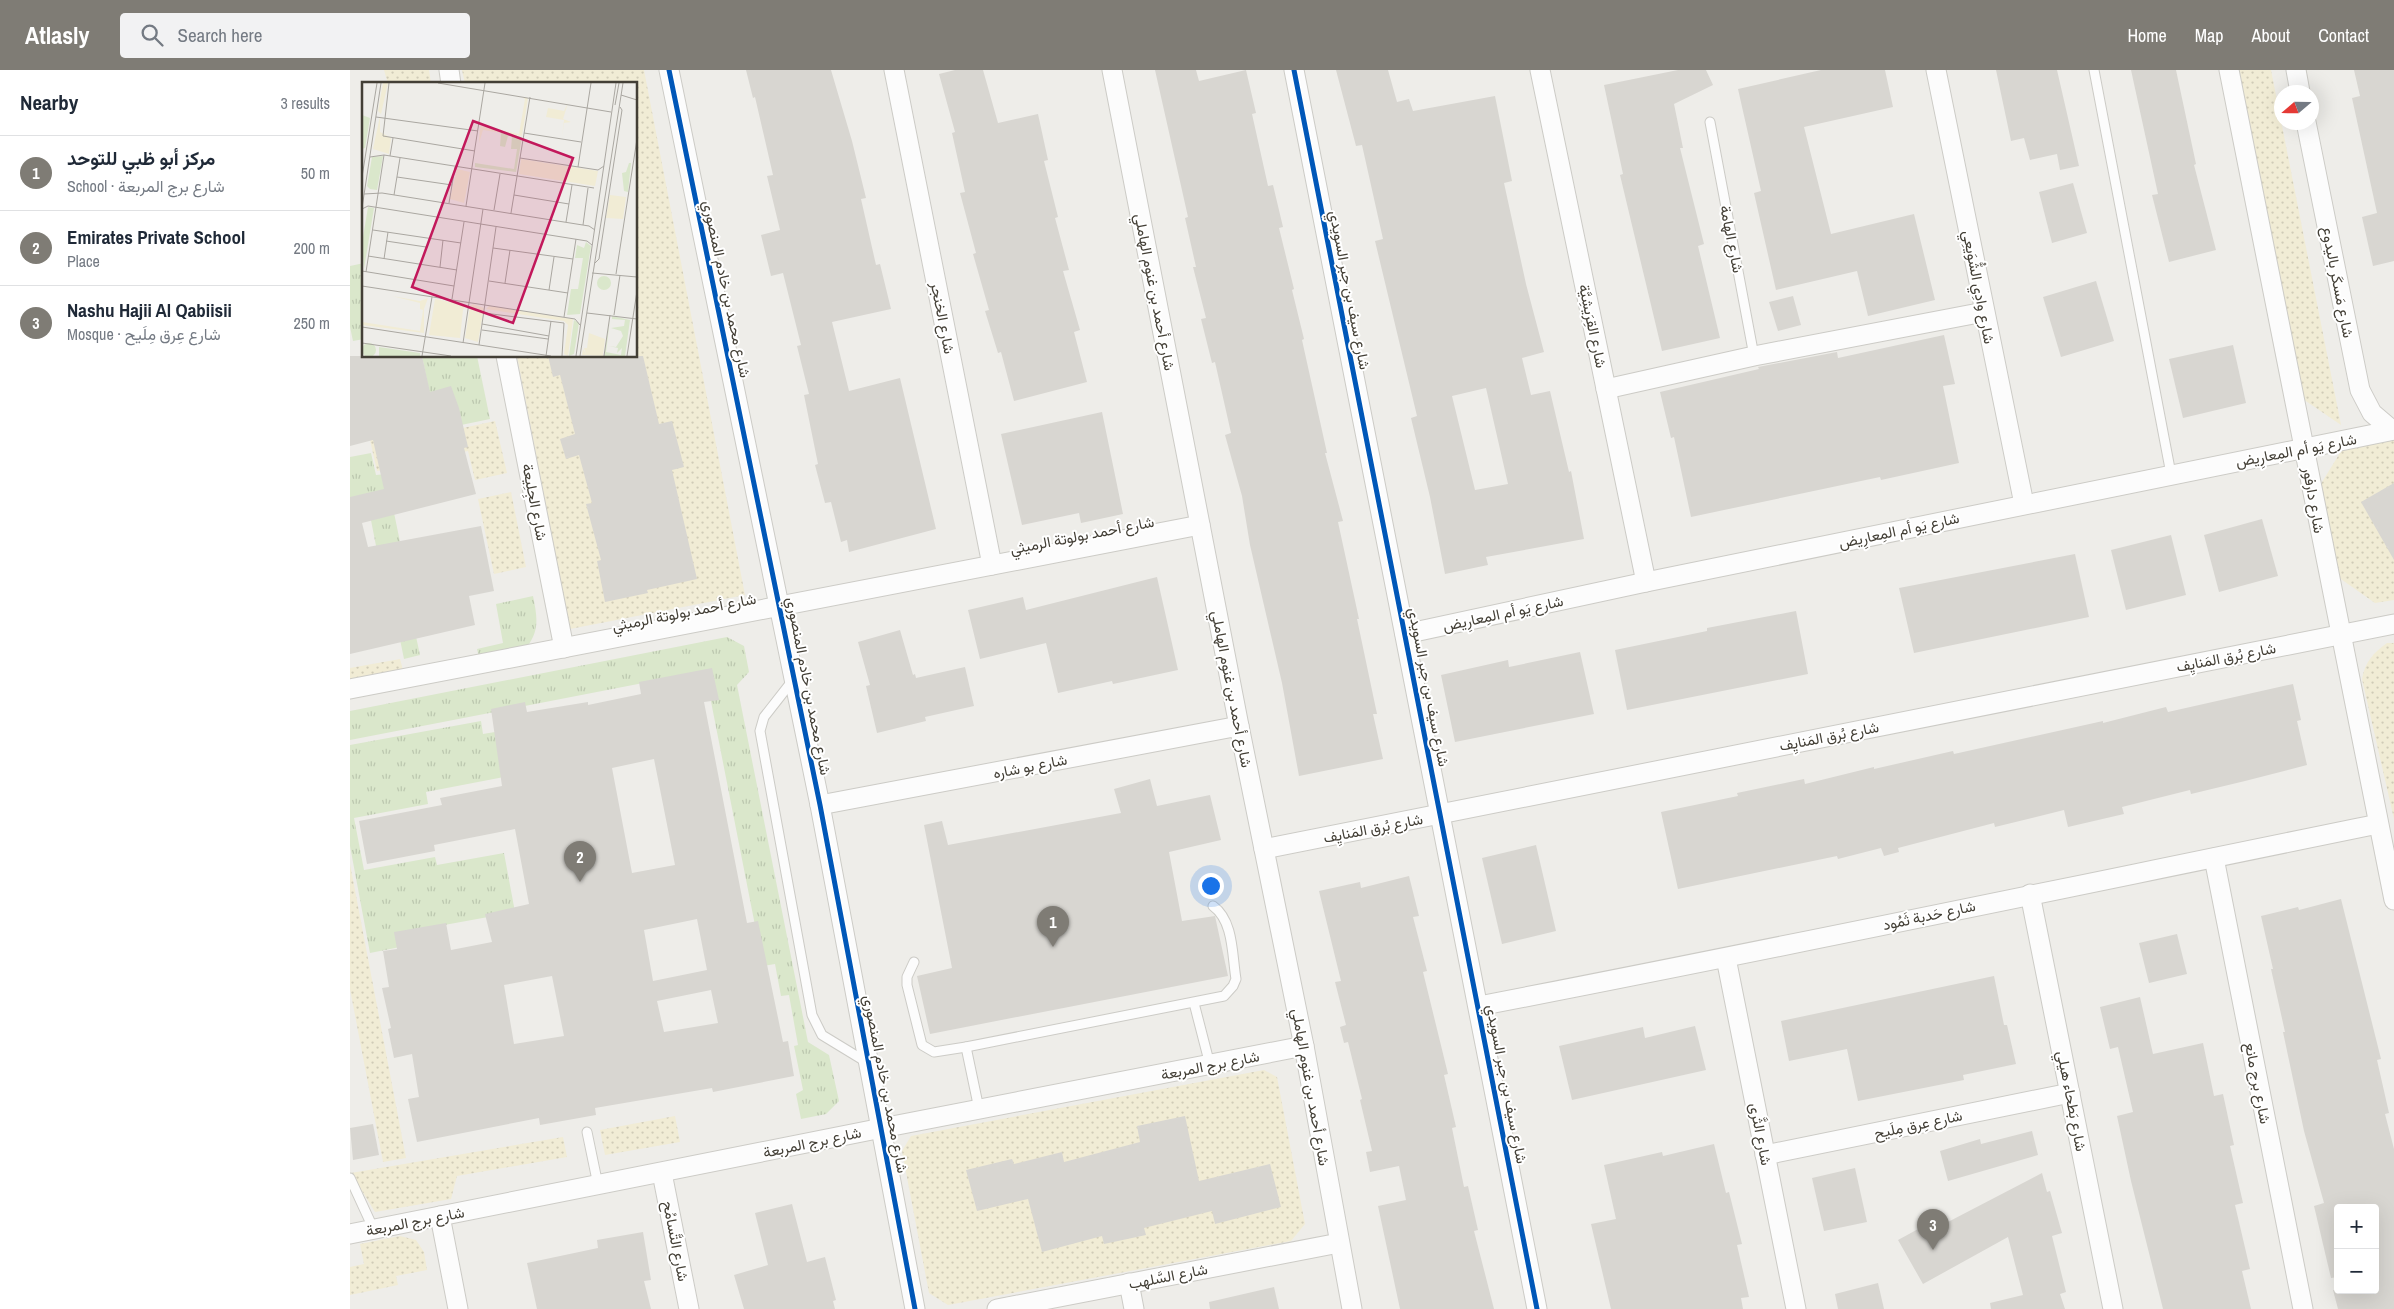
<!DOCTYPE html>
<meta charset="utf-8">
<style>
body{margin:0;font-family:"Archivo Narrow",Vazirmatn,sans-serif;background:#f2f2f3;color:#1f2937}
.controls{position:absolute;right:15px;bottom:15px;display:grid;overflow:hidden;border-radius:5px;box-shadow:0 5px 20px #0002}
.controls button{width:45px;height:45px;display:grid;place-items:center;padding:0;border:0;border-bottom:1px solid #e0e1e3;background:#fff;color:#1f2937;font:25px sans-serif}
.compass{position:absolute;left:1924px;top:15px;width:45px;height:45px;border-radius:50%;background:#fff;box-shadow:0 5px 20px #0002;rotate:250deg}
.you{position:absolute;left:860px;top:815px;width:18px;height:18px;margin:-12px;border:4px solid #fff;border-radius:50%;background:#1a73e8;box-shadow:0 0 0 8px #1a73e833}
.badge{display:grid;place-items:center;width:32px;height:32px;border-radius:50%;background:#7f7c75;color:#fff;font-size:16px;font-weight:700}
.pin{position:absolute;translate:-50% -41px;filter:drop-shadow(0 1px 2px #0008)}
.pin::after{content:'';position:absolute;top:26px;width:18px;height:15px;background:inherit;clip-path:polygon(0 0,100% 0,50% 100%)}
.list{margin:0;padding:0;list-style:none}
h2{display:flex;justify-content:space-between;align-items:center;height:65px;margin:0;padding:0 20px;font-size:21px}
h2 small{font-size:16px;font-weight:400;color:#747a83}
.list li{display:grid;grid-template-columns:32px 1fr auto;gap:15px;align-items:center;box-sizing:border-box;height:75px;padding:0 20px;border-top:1px solid #e0e1e3}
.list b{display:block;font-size:19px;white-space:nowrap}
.list p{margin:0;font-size:16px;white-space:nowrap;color:#747a83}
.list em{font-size:16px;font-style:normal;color:#747a83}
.icon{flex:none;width:28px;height:28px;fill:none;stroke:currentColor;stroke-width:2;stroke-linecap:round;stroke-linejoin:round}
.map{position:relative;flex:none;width:2044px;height:1239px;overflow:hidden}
header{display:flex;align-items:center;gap:30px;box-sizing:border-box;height:70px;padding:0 25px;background:#7f7c75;color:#fff}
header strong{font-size:24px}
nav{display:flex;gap:28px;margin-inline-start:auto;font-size:18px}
.search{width:350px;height:45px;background:#f2f2f3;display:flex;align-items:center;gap:12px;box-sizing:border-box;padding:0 18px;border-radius:5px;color:#747a83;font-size:19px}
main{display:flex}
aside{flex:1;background:#fff}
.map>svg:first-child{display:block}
.grass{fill:url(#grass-tufts)}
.sand{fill:url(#sand-dots)}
.building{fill:#d8d6d1;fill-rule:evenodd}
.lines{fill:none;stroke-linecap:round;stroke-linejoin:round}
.lane-casing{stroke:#cccbc6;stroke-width:11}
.street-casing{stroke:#cccbc6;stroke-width:21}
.lane{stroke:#fcfcfc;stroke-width:9}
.street{stroke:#fcfcfc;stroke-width:19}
.cycleway-casing{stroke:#fff;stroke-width:8}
.cycleway{stroke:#0057b8;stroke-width:5}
.labels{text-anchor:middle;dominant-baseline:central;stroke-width:4;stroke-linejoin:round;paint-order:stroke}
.street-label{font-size:15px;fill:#433f36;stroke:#fff}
.inset-road{fill:none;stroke:#aaa7a1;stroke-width:1}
.view{fill:#c2185b;fill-opacity:0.15;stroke:#c2185b;stroke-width:2.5}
.inset-edge{fill:none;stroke:#433f36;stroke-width:2.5}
</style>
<header>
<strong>Atlasly</strong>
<div class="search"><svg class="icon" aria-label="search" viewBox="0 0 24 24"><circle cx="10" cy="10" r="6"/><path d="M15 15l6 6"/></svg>Search here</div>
<nav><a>Home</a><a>Map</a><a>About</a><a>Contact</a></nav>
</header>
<main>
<aside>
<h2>Nearby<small>3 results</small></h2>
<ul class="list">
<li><span class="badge">1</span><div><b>مركز أبو ظبي للتوحد</b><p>School · شارع برج المربعة</p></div><em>50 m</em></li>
<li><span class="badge">2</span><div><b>Emirates Private School</b><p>Place</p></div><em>200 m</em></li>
<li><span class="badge">3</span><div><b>Nashu Hajii Al Qabiisii</b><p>Mosque · شارع عِرق مِلَيح</p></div><em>250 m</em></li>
</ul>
</aside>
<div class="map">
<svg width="2044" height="1239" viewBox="0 0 2044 1239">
<defs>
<pattern id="grass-tufts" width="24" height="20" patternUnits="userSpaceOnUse" patternTransform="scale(1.25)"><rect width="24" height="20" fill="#dae7cb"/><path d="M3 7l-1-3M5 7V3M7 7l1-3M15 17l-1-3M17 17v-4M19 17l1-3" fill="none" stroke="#bcc7af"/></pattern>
<pattern id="sand-dots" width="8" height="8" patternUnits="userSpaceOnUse" patternTransform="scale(1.25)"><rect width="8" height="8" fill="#f1ecd5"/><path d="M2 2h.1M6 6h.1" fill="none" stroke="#d0cbb7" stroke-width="1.8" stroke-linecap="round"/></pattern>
</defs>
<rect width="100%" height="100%" fill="#eeede9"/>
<g class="grass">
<polygon points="14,193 14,269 3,271 0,257 0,196"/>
<polygon points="72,286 127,286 140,349 87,360"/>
<polygon points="21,383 26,405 36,404 55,496 51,497 70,585 54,589 35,496 30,496 17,430 0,433 0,387"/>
<path d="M183,526C187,546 190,560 177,577L129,587L127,579L153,573L146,534Z"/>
<polygon points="377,567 394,576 399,602 387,615 458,972 479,985 489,1031 476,1044 451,1049 446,1024 453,1020 444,976 448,975 439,925 431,926 425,894 413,896 355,601 0,670 0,641"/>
<polygon points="131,651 133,664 145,662 154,707 76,722 78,734 4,748 14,800 85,787 87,795 154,783 165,842 67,860 70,873 20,883 0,776 0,675"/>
</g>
<g class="sand">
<polygon points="34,0 79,0 81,14 38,14"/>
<polygon points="112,0 294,0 395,525 220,559 167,286 286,286 286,14 115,14"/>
<polygon points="1886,0 1921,0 1991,355 1950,327"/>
<polygon points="145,351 157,403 125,410 118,381 27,401 20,370 85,364"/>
<polygon points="2044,367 2044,530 2025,533 1988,507 1969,417 1993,378"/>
<polygon points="161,422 176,497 144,504 128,429"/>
<path d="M2037,573H2044V749L2012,609C2015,592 2023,583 2037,573Z"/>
<polygon points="50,589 53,600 0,611 0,598"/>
<polygon points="0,794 56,1088 33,1092 0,919"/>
<polygon points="914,1000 927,1007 955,1154 941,1171 598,1235 579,1223 552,1081 561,1066"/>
<polygon points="325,1046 330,1072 255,1085 250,1060"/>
<polygon points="213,1067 217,1087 107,1106 101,1129 25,1142 1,1103"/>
<polygon points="50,1166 66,1170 74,1182 77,1200 46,1206 48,1215 0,1225 0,1197 14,1194 10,1174"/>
</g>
<g class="building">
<polygon points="396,0 481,0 502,71 516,128 511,129 526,195 530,194 541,239 482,252 499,321 550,308 586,459 499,482 497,470 491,472 481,432 475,433 465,395 468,394 454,325 459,324 447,276 451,275 433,203 421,206 411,165 430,160 417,106 423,105 405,27 403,28"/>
<polygon points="605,0 633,0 648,53 688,44 698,90 694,91 708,147 705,148 719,200 713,201 730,260 724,262 737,312 664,331 651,282 648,283 635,241 639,240 623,184 626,183 610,123 615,122 602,63 605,62 589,4"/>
<polygon points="805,0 846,0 849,11 896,0 906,43 902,44 918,116 923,115 933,157 929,158 944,219 942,220 954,269 952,270 977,383 975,383 993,451 988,452 1009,549 1007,549 1027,644 1023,644 1033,689 949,706 932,613 900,475 892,426 875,365 881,363 865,292 862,293 851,249 856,248 843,197 846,197 835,148 838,147"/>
<path d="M986,0H1038L1047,32L1059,29L1063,41L1145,26L1162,111L1154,113L1176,214L1194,282L1172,288L1181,325L1200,321L1219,402L1221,401L1234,469L1136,487L1138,495L1095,504L1080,427L1061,348L1067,346L1025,171L1033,169L1012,75L1006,76ZM1136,318L1158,414L1125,420L1102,326Z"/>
<polygon points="1328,0 1356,0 1363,15 1324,34 1333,78 1330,78 1354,174 1348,176 1370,268 1312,281 1270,105 1273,104 1254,15"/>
<polygon points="1471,0 1535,0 1543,37 1454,57 1481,164 1564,144 1585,230 1518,246 1507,201 1426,220 1404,123 1411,121 1388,19"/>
<polygon points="1646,0 1707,0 1729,96 1710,100 1707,84 1680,90 1674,68 1661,71"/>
<polygon points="1781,0 1826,0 1846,94 1844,95 1866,180 1819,192 1802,125 1808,124"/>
<polygon points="2004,0 2044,0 2044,191 2023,196 2012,147 2027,143 2002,28 2010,26"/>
<polygon points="1723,113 1737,163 1702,173 1689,122"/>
<polygon points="1746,211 1764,271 1711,287 1693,227"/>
<polygon points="1443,226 1451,255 1428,261 1419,232"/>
<polygon points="1594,265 1605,314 1593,316 1609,393 1531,410 1530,407 1341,447 1324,367 1321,368 1310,322 1409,299 1408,297 1487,282 1488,288"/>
<polygon points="1883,275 1896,333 1833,348 1819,289"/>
<polygon points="0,286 72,286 80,322 101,316 109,338 118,377 114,378 126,424 12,453 18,477 131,456 144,521 119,526 125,555 0,584 0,427 34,419 23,370 0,376"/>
<polygon points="198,286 293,286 309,354 322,351 334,397 322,400 347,509 297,520 298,523 255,532 247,491 251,490 236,434 242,433 229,385 216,389 210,369 225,364 210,305 203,307"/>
<polygon points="752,342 773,444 731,453 729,443 672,455 651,364"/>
<polygon points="2044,413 2044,490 2011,432"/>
<polygon points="1912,449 1928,506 1869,522 1854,465"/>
<polygon points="1821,465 1836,525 1776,540 1761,480"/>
<polygon points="1725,484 1739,547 1564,583 1549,518"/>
<polygon points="807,507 828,600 763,614 762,611 708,623 696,573 630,589 618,540 673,527 676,540"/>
<polygon points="1446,541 1458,604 1277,640 1265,580 1357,561 1357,558"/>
<polygon points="550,560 563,605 565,604 566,608 615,597 624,636 575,647 576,651 527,663 516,616 520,615 508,572"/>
<polygon points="1230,582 1244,644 1105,672 1091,605 1158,590 1159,597"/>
<path d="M362,598L369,630L354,632L397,853L408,851L433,972L438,971L444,1006L363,1022L362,1018L245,1038L246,1045L190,1055L189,1048L67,1072L58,1029L69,1027L62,984L44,988L38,959L41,958L32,918L39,917L33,881L47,879L44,862L96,853L101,880L142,872L135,844L179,834L165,759L84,775L85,781L17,794L9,751L92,735L90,728L152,716L141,639L175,632L177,642L238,632V635L291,624L289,612ZM304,689L325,795L282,803L262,698ZM347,849L357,900L303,911L294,860ZM202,906L214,966L164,974L154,915ZM361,920L368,953L314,962L307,931Z"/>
<polygon points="1943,614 1951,650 1947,651 1957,695 1895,711 1841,724 1840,720 1772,737 1774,744 1718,757 1714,740 1645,757 1644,753 1548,778 1549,782 1534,786 1531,778 1488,789 1487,786 1328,819 1311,742 1388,726 1387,723 1454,709 1455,714 1524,697 1524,699 1603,681 1604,684 1753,651 1753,653 1816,637 1818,642"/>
<polygon points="800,709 807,736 860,725 871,770 819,782 832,851 865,846 878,906 580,964 567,906 602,898 574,755 592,751 598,775 771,743 764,719"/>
<polygon points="1186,775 1206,861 1152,874 1132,788"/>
<polygon points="1059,806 1069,846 1063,847 1077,901 1073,902 1098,1004 1094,1005 1106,1057 1102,1058 1114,1117 1118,1116 1128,1160 1124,1161 1144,1239 1050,1239 1028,1136 1056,1130 1049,1096 1020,1102 1016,1082 1022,1081 1010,1030 1012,1029 998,972 994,973 990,957 996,955 985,912 991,911 969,821 1010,812 1011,818"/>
<polygon points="1991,829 2031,989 2027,990 2039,1043 2035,1044 2044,1079 2044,1239 1988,1239 1983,1220 2025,1220 2025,1138 1988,1138 1988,1207 1981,1208 1964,1136 1974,1133 1954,1061 1933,962 1935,962 1921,899 1923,899 1911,846 1948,837 1949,840"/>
<polygon points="1827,864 1837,904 1799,913 1789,873"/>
<polygon points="1644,906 1654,955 1657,955 1666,994 1613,1005 1614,1010 1508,1031 1497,979 1439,991 1431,951"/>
<polygon points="1790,927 1803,984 1853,973 1864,1026 1873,1024 1884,1075 1880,1076 1893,1133 1885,1135 1900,1199 1892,1201 1901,1239 1813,1239 1781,1111 1767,1046 1783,1042 1768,977 1760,979 1750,937"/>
<polygon points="1345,956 1356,1000 1222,1030 1209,976 1293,957 1295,968"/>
<polygon points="835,1046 849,1111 920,1094 931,1137 865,1154 862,1141 794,1158 796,1165 754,1174 752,1166 692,1182 678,1129 627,1141 616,1100 662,1089 664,1094 712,1082 714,1092 790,1072 787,1056"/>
<polygon points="23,1054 29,1085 3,1090 0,1058"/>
<polygon points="1682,1061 1688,1085 1598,1111 1590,1081 1630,1069 1631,1074"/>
<polygon points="1364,1074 1376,1123 1379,1122 1392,1174 1387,1175 1399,1227 1391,1228 1393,1239 1261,1239 1241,1154 1266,1149 1254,1095 1312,1082 1313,1086"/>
<polygon points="1505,1098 1517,1152 1474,1161 1462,1108"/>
<polygon points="1692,1103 1697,1122 1700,1121 1712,1163 1702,1166 1716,1222 1710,1224 1715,1239 1641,1239 1640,1233 1673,1225 1658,1167 1573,1214 1548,1170 1592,1146 1596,1153"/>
<polygon points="442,1134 457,1192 475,1187 486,1230 483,1231 485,1239 394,1239 384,1205 418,1195 405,1143"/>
<polygon points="293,1162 301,1210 294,1211 301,1239 187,1239 177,1193 248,1178 247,1170"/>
<polygon points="1528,1213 1534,1239 1488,1239 1485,1224"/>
<polygon points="924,1217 929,1239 860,1239 859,1232"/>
</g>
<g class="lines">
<defs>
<g id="lane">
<polyline points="1744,0 1821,404"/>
<polyline points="1360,52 1404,286"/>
<polyline points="443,610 414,647 410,661 462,945 472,965 518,993"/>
<path d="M564,892L557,907V915L572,975L584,982L616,977L874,926L883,916L886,909C882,886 884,851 863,836"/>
<polyline points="844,933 860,995"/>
<polyline points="616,977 629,1039"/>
<polyline points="237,1062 248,1115"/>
<polyline points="0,1108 24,1160"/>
</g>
<g id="street">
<polyline points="99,0 101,14"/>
<polyline points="319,0 470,735 565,1239"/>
<polyline points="544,0 642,495"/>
<polyline points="762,0 889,656 954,976 1002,1239"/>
<polyline points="944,0 1187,1239"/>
<polyline points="1190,0 1296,512"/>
<polyline points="1586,0 1674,434"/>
<path d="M1879,0C1934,277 1987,554 2044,830"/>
<polyline points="1946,0 1950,22"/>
<polyline points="1956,52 2010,320 2022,343 2042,360"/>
<polyline points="156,286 214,578"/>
<polyline points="1256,319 1404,286 1634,242"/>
<polyline points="1055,564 1296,512 2044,360"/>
<polyline points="0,619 850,455"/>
<polyline points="470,735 889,656"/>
<polyline points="914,779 2044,554"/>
<polyline points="1864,788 1953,1239"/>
<polyline points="1680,824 1763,1239"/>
<polyline points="1376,888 1446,1239"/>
<path d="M1129,936C1430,878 1729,815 2028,754"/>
<polyline points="1415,1085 1720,1023"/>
<polyline points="312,1103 339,1239"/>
<polyline points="90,1146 108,1239"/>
<polyline points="0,1164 532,1058 954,976"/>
<polyline points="779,1213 784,1239"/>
<polyline points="647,1239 989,1173"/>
</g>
</defs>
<use href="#lane" class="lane-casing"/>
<use href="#street" class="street-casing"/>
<use href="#lane" class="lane"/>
<use href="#street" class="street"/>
<defs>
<g id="cycleway">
<polyline points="319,0 470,735 565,1239"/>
<polyline points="944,0 1187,1239"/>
</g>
</defs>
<use href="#cycleway" class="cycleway-casing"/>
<use href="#cycleway" class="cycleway"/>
</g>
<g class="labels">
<g class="street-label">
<text transform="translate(1382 169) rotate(79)">شارع الهامة</text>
<text transform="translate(1988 212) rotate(79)">شارع مَسكَر باليدوع</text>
<text transform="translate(1629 217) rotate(79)">شارع وادِي الشُّوَيعِي</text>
<text transform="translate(377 219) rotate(78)">شارع محمد بن خادم المنصوري</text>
<text transform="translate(1000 220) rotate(79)">شارع سيف بن جبر السويدي</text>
<text transform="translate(805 222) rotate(79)">شارع أحمد بن غنوم الهاملي</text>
<text transform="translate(593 248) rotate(79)">شارع الخنجر</text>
<text transform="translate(1243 256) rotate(78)">شارع القِرَيشِيَّة</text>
<text transform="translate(1946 380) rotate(-11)">شارع يَو أم المِعارِيض</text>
<text transform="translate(1964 430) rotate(80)">شارع دارفور</text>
<text transform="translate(185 432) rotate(79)">شارع الجِلِيعة</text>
<text transform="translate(1549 460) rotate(-12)">شارع يَو أم المِعارِيض</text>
<text transform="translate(732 465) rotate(-11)">شارع أحمد بولوتة الرميثي</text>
<text transform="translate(334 542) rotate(-11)">شارع أحمد بولوتة الرميثي</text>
<text transform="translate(1153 543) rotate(-12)">شارع يَو أم المِعارِيض</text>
<text transform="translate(1876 587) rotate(-11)">شارع بُرق المَنايِف</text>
<text transform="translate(459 616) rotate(79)">شارع محمد بن خادم المنصوري</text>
<text transform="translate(1079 617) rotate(79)">شارع سيف بن جبر السويدي</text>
<text transform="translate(882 619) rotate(79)">شارع أحمد بن غنوم الهاملي</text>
<text transform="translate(1479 666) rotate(-11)">شارع بُرق المَنايِف</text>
<text transform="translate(680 696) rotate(-11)">شارع بو شاره</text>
<text transform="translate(1023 758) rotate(-11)">شارع بُرق المَنايِف</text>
<text transform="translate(1579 845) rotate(-12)">شارع حَدبة ثَمُود</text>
<text transform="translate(860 995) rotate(-11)">شارع برج المربعة</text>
<text transform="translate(1908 1013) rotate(79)">شارع برج مانع</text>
<text transform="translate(536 1014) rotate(79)">شارع محمد بن خادم المنصوري</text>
<text transform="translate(1157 1014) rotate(79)">شارع سيف بن جبر السويدي</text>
<text transform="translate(961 1017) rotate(80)">شارع أحمد بن غنوم الهاملي</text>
<text transform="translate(1722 1031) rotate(79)">شارع بَطحاء هيلي</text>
<text transform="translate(1568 1054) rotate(-12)">شارع عِرق مِلَيح</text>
<text transform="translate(1411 1064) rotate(79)">شارع الثَّرى</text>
<text transform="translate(462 1072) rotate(-12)">شارع برج المربعة</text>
<text transform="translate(65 1151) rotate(-11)">شارع برج المربعة</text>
<text transform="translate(326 1171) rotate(79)">شارع التَّسامُح</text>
<text transform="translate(818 1206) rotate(-11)">شارع السَّلهب</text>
</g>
</g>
<g transform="translate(12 12)">
<rect width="275" height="275" fill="#eeede9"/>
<path d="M0,33L8,36L3,66L0,67ZM139,51L160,55L154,90L113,85V81L152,87L155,67H149L150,54H146L143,65L138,64ZM6,125L12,126L2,187L0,161ZM224,160L229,164L218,232L205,233L209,207H216L221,176H213L215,163L222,166ZM235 201a7 7 0 1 1 14 0a7 7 0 1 1-14 0ZM250,234L268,238L263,274H242L248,237L244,270L259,273L260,266L255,271L256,266L247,264L254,265L261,254L259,249L249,246L262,244L263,238L250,237Z" fill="#dae7cb"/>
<path d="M21,74L15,108L8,107L5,104L10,75ZM267,81H269L266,110L262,109L260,91L264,90ZM212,238L217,241L212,272L207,274ZM0 268a7 7 0 1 1 14 0a7 7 0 1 1-14 0ZM17,265L58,271V274H17Z" fill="#dae7cb"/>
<path d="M21,1H26L19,32L16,29ZM160,15L166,16L160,54L121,48L117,61L118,44L157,52L163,17ZM206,21L201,37L209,40L202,41L200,55L202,38L184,35L186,26L202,29ZM18,34V50L29,56L27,72L11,67ZM159,77L236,89L233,104L157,92ZM95,87L108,90L102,121L88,117ZM248,113L264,115L261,137L244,136ZM30,214L58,219L66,216L62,227V251L0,243V240L58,249L61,228L58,227V221ZM73,217L104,223L101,228L98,256L67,253ZM111,222L122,226L116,260L103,256L108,224ZM127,224L211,237L206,274L202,272L206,243L202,239L124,227ZM227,251L243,257L241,274L220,273L221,267L224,272L222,266H225Z" fill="#f1ecd5"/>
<path class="inset-road" d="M27,1L21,54L113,69M76,1L249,30M259,13L275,18M253,23L257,1M14,35L116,49M162,51L219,60M28,74L31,56M8,75L22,73L232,106M158,76L236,88L242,84M216,85L229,1M0,95L15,1M35,95L90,103M2,112L20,111L227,144L233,148M32,113L38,76M152,113L207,122M87,121L93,85M104,124L123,1M0,126L19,1M0,127L6,124L225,159L230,163M132,128L138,92M149,131L168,15M204,140L210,103M221,143L226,106M11,148L99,161M24,159L64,165M131,166L211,177M6,174L95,188M22,177L26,150M233,181L237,177L260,28L258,25M78,185L81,158M0,189L92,204M4,190L22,73M230,191L275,195M254,192L275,57M127,199L206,211M143,201L148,168M0,204L213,237L218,243M187,208L192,175M90,217L102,140M122,231L202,241L200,274M225,231L275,237M252,233L258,193M202,235L214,157M120,242L187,254M0,245L189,274M120,248L186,257M0,261L89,274M101,261L121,127M117,263L134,145M60,274L70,215M184,274L189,239M214,274L254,1M218,274L261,1M242,274L248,233M265,274L275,209"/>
<path class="view" d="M111,39L211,76L151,241L50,205Z"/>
<rect width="275" height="275" class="inset-edge"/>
</g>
</svg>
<div class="controls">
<button>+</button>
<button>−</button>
</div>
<svg class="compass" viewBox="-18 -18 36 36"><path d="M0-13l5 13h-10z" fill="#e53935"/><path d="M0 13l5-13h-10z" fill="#747a83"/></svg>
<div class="you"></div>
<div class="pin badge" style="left:703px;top:877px">1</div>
<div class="pin badge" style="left:230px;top:812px">2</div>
<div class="pin badge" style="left:1583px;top:1180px">3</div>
</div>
</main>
